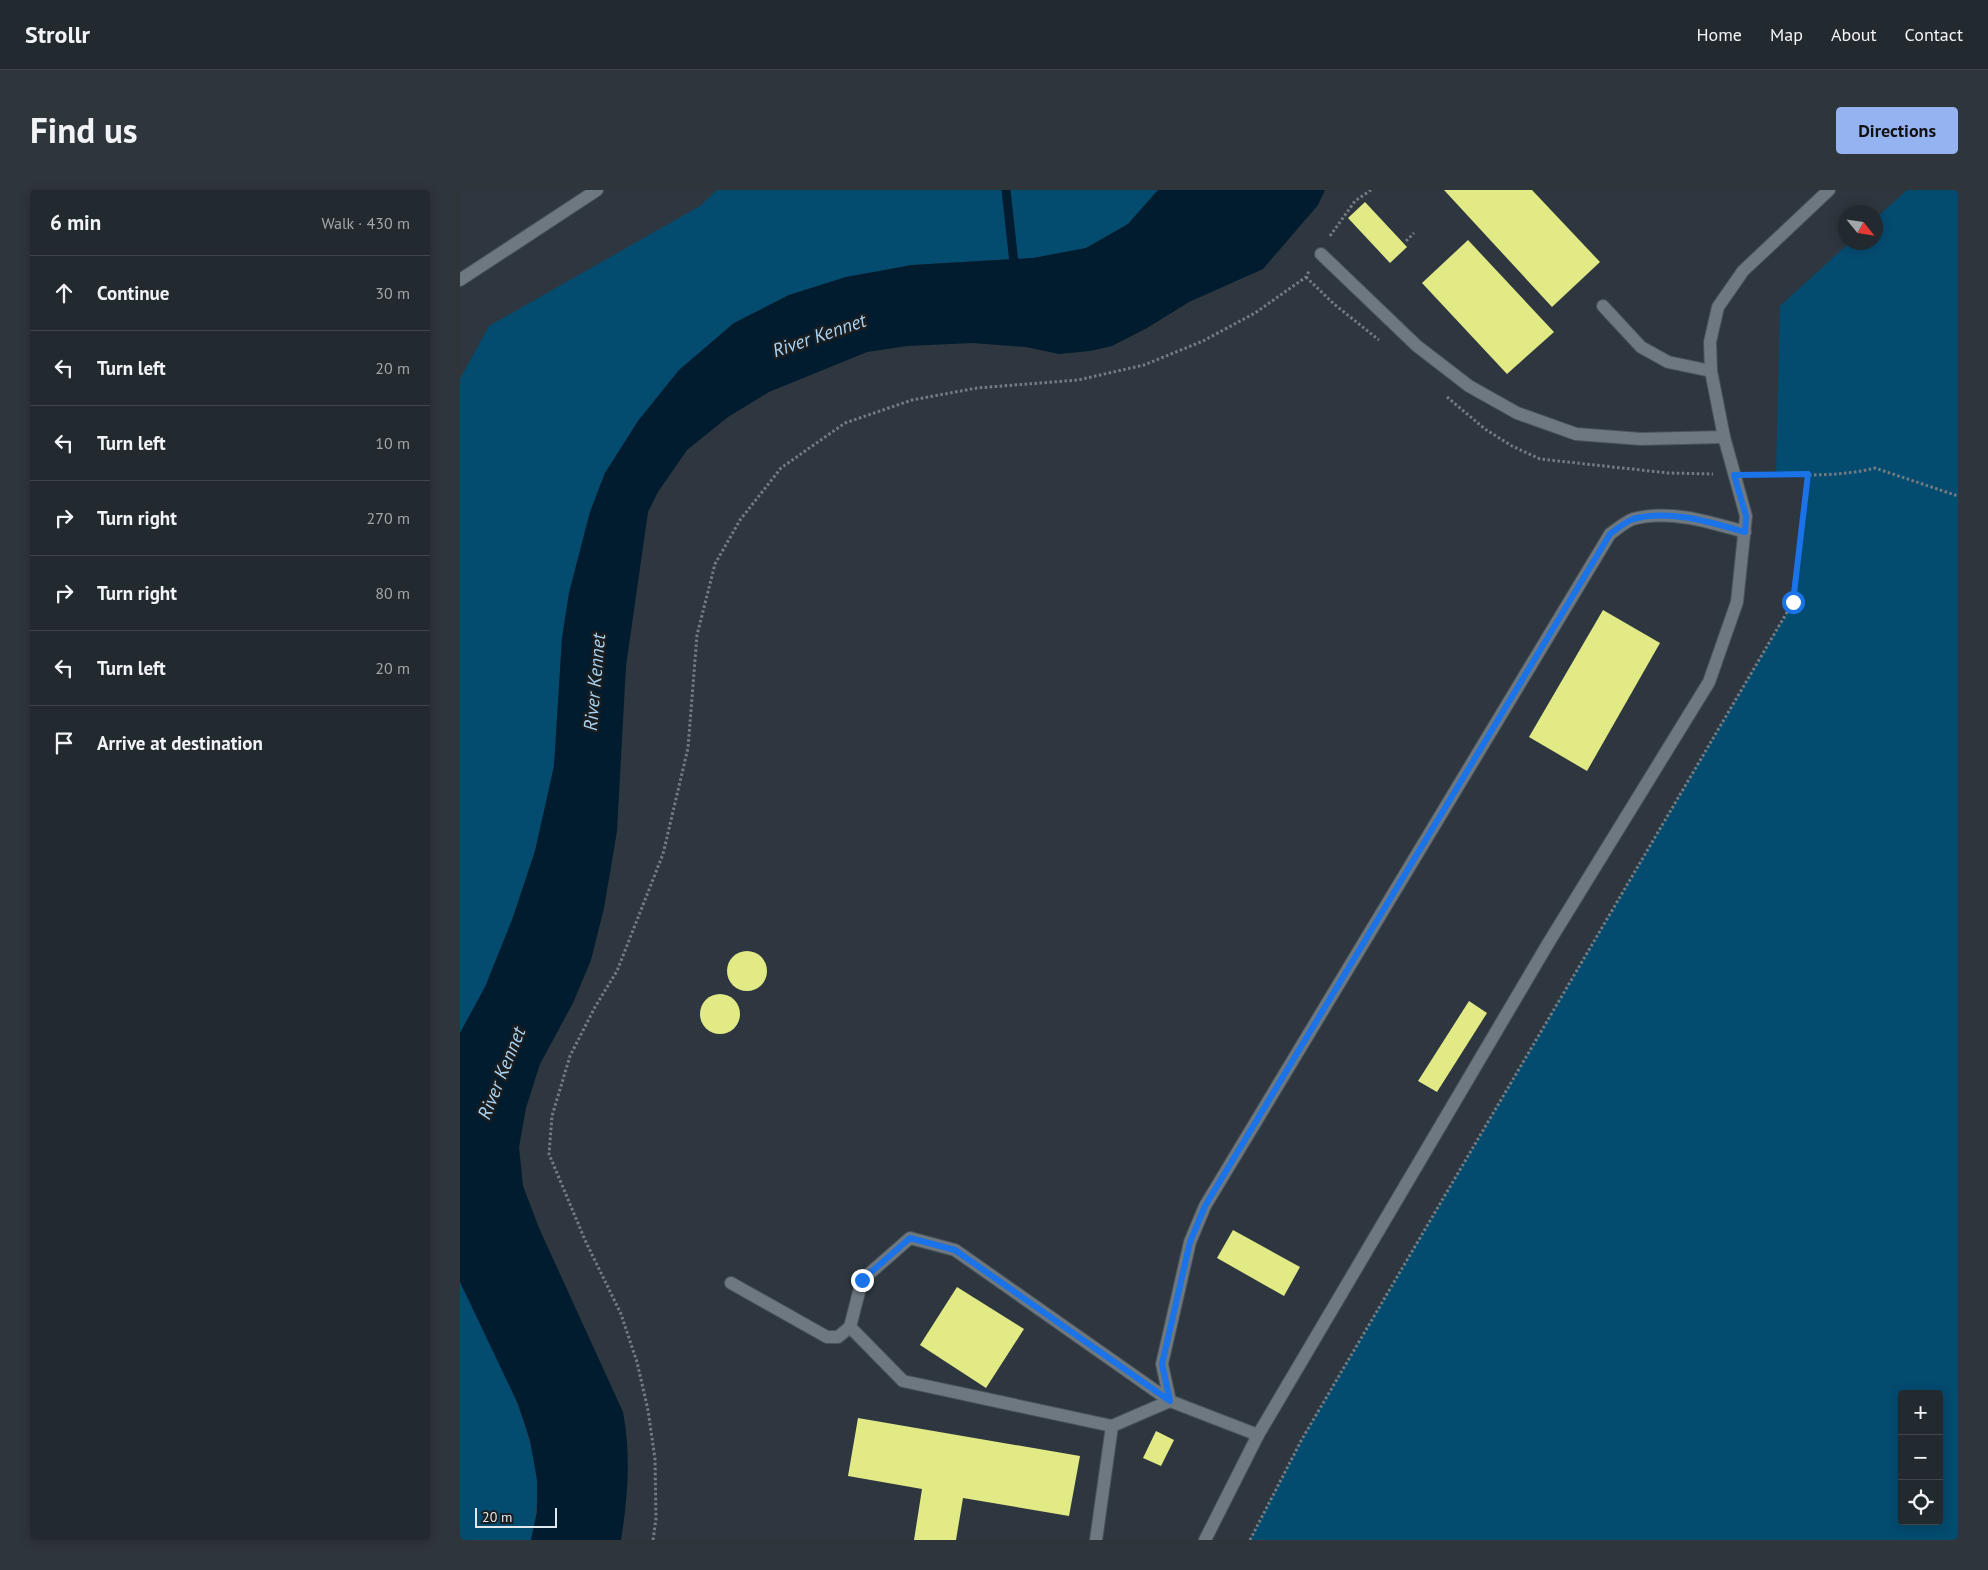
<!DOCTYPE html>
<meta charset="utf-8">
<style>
body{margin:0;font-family:"PT Sans",sans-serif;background:#2e353b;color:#f1f3f6}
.controls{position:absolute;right:15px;bottom:15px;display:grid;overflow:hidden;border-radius:5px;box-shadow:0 2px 12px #0003}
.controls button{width:45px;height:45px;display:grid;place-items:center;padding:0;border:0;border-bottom:1px solid #3f454b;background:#22292f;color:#f1f3f6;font:25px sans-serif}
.compass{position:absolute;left:1378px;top:15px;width:45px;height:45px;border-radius:50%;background:#22292f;box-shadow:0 2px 12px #0003;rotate:120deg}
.scale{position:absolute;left:15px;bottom:12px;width:82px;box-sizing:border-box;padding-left:5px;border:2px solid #e1e7eb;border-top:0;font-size:14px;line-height:18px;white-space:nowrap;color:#e1e7eb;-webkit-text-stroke:4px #1a1e21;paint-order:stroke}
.stop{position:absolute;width:15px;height:15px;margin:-11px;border:4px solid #1a73e8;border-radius:50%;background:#fff}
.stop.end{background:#1a73e8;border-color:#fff;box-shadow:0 1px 5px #0008}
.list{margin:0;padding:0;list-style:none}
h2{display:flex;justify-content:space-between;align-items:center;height:65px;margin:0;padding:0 20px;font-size:21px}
h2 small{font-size:16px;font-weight:400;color:#a2a6aa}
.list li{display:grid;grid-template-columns:32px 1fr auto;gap:15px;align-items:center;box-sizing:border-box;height:75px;padding:0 20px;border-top:1px solid #3f454b}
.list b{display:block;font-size:19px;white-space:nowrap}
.list em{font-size:16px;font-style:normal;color:#a2a6aa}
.icon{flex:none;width:28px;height:28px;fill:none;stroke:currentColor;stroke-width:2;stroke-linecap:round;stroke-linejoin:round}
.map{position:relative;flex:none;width:1498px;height:1350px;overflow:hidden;border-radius:5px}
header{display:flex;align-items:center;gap:30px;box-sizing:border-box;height:70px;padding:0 25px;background:#22292f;border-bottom:1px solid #3f454b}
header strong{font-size:24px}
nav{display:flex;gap:28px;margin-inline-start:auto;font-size:18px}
.intro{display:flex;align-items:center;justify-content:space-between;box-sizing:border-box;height:120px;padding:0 30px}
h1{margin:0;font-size:35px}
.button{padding:12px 22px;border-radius:5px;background:#95b2f1;color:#111;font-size:18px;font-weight:700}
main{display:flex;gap:30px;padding:0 30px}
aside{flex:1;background:#22292f;border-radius:5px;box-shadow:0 2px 12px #0003}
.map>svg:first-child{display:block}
.green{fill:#044b70;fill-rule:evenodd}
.water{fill:#001c2e}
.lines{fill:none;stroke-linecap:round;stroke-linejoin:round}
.stream{stroke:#001c2e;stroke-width:9}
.building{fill:#e2ea85}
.lane-casing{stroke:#4b5358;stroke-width:14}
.path{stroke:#747c82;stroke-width:3;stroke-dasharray:2.5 2.5;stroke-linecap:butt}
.lane{stroke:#6d7880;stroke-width:12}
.route{stroke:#1a73e8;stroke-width:6}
.labels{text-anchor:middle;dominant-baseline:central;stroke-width:5;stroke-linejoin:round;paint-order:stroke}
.water-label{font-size:19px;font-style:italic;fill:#aad5f4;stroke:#1a1e21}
</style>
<header>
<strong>Strollr</strong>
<nav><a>Home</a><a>Map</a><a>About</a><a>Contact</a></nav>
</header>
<div class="intro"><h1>Find us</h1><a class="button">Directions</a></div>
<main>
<aside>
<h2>6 min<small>Walk · 430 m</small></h2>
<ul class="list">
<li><svg class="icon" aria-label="ahead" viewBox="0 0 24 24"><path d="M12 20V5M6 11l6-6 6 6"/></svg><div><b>Continue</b></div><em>30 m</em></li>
<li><svg class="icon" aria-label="left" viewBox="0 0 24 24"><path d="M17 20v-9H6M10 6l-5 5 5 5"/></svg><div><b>Turn left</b></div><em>20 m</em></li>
<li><svg class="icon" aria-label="left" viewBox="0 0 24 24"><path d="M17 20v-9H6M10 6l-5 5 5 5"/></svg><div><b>Turn left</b></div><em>10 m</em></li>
<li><svg class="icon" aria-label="right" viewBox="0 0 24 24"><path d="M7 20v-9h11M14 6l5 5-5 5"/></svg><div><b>Turn right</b></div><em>270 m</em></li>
<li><svg class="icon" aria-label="right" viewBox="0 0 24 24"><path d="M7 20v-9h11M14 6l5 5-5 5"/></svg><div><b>Turn right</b></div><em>80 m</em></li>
<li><svg class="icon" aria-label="left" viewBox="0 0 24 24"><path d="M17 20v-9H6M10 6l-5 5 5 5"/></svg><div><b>Turn left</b></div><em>20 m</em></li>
<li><svg class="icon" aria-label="arrive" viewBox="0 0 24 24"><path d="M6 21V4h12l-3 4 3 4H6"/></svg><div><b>Arrive at destination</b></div></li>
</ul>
</aside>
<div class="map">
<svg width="1498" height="1350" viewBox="0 0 1498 1350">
<rect width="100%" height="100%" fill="#2e373f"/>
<g class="green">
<polygon points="257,0 698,0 668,34 626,58 573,68 452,75 386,87 329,105 274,133 219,180 178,231 145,283 130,322 109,403 102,448 94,576 75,661 52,730 25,797 0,843 0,189 29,136 240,16"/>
<path d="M1447,0H1498V1350H790L842,1249L1333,412L1348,285H1316L1320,116L1389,53L1416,52V28ZM1442,1204H1479V1331H1442Z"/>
<path d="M0,1092C31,1155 68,1219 77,1289C79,1309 75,1330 71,1350H0Z"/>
</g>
<path class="water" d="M698,0H865L858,15L803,79L729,112L687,138L652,156L630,161L599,164L566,157L512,153L447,156L407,162L309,202L268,227L227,260L198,302L188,322L166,476L157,641L144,718L131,770L113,813L80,874L66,918L59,957L63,996L79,1038L163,1222C171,1265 168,1307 161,1350H71L77,1322V1290L70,1250L58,1214L0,1092V843L25,797L52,730L75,661L94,576L102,448L109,403L130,322L145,283L178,231L219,180L274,133L329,105L386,87L452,75L573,68L626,58L668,34Z"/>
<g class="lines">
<polyline class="stream" points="546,0 555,82"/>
</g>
<g class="building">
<polygon points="984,0 1072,0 1140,72 1092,117"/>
<polygon points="905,12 947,57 930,73 888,28"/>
<polygon points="1008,50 1094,142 1047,184 962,93"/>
<polygon points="1143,420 1200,453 1127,581 1069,547"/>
<circle cx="287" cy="781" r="20"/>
<circle cx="260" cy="824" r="20"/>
<polygon points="1009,811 1027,823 977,902 958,891"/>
<polygon points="773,1040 840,1077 824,1106 757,1068"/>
<polygon points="497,1097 564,1139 526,1198 460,1155"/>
<polygon points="398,1228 620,1266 609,1326 503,1308 496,1350 454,1350 462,1299 388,1286"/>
<polygon points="696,1241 714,1250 701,1276 683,1268"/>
</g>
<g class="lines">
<defs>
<g id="lane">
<polyline points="861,64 957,156 1009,196 1057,223 1116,244 1181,249 1264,247"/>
<polyline points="0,90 137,0"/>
<polyline points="1143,116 1181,157 1208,172 1251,181"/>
<polyline points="271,1093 367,1147 378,1147 390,1137"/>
<path d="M710,1211L702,1174L730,1052L745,1016L1150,344C1157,339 1165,332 1173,329C1209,319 1250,332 1285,342"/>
<polyline points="652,1236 710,1211 798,1245"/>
<polyline points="636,1350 652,1236 443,1191 390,1137 402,1090 450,1048 495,1060 710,1211"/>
<polyline points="745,1350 798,1245 1089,752 1249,492 1277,412 1286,326 1264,247 1251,181 1250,152 1258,117 1283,81 1369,0"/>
</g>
</defs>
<use href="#lane" class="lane-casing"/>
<g class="path">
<polyline points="870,46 895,11 911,0"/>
<polyline points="946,51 954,43"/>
<polyline points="846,87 874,114 919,150"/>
<polyline points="987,207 1025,239 1052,256 1080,269 1208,283 1253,284"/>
<path d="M1294,285C1334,284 1377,288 1415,278L1498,306"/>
<polyline points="193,1350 196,1329 195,1269 188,1220 177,1172 161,1124 125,1050 89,964 92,926 110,866 135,817 157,781 203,664 228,558 237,445 255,374 280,330 321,278 385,233 452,210 517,198 618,190 684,175 743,151 795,123 846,87 849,81"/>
<polyline points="790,1350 842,1249 1333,412 1348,284"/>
</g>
<use href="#lane" class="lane"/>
</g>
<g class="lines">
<path class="route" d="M402,1090L450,1048L495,1060L710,1211L702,1174L730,1052L745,1016L1150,344C1157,339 1165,332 1173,329C1209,319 1250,332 1285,342L1286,326L1274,285L1348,284L1333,412"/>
</g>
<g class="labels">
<g class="water-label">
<text transform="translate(359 145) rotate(-19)">River Kennet</text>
<text transform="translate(134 492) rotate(-85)">River Kennet</text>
<text transform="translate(41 883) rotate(-68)">River Kennet</text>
</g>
</g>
</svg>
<div class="controls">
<button>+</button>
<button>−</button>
<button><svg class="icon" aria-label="locate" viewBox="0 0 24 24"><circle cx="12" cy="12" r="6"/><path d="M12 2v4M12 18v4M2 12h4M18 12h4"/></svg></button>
</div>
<svg class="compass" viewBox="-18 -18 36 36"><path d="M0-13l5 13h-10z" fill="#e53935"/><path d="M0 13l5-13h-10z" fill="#a2a6aa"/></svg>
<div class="scale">20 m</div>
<div class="stop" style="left:1333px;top:412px"></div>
<div class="stop end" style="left:402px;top:1090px"></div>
</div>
</main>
